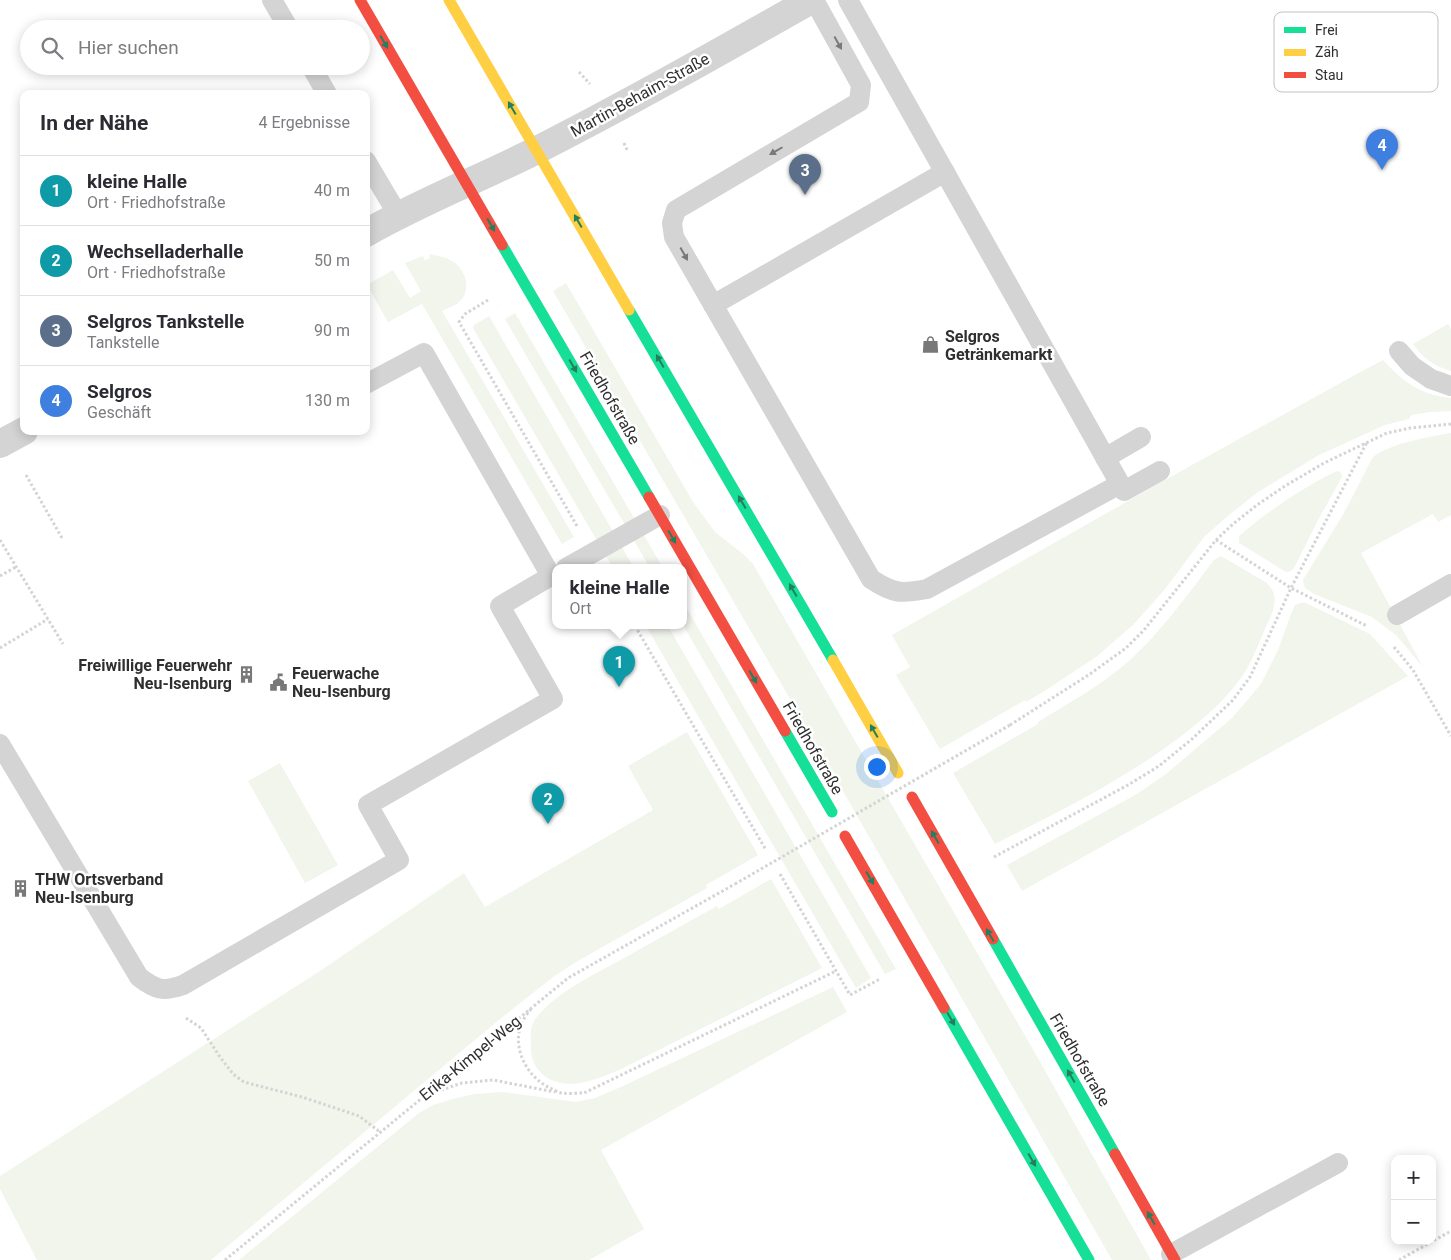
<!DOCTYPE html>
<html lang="de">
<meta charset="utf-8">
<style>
body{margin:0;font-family:Roboto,sans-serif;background:#f7f7f7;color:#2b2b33}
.controls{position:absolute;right:15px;bottom:15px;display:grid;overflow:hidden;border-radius:10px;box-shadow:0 2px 12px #0003}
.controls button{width:45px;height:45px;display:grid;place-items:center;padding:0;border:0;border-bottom:1px solid #e1e1e2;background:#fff;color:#2b2b33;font:25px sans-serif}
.you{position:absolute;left:876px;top:766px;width:18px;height:18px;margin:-12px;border:4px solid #fff;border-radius:50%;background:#1a73e8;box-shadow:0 0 0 8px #1a73e833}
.badge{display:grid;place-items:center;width:32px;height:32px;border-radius:50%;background:#1a73e8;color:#fff;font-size:16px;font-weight:700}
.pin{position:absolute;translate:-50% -41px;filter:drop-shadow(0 1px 2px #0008)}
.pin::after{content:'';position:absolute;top:26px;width:18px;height:15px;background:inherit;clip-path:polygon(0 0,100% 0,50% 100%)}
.popup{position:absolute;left:552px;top:564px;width:135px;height:65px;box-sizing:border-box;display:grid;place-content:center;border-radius:10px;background:#fff;filter:drop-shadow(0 1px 4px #0005);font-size:16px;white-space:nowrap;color:#7c7c81}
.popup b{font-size:19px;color:#2b2b33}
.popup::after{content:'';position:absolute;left:50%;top:100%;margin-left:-10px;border:10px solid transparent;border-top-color:#fff}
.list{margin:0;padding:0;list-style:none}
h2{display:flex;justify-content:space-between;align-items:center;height:65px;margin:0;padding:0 20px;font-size:21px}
h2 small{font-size:16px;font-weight:400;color:#7c7c81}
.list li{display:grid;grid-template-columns:32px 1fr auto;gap:15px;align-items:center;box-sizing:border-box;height:70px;padding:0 20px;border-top:1px solid #e1e1e2}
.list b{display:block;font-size:19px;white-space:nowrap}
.list p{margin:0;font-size:16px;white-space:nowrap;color:#7c7c81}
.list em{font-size:16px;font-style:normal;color:#7c7c81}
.icon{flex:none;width:28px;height:28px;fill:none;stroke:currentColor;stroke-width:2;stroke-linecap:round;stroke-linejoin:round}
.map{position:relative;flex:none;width:1451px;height:1260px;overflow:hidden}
.search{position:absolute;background:#fff;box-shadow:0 2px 12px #0003;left:20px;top:20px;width:350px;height:55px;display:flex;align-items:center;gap:12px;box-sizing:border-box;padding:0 18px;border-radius:28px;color:#7c7c81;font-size:19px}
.panel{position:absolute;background:#fff;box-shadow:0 2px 12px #0003;left:20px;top:90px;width:350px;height:345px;border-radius:10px}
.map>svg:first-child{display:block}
.green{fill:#f1f5ec}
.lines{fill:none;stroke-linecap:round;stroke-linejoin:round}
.path{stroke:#d4d4d4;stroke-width:3;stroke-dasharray:2.5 2.5;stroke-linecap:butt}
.lane{stroke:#d4d4d4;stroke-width:20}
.street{stroke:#d4d4d4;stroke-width:28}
.fast{stroke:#16e098;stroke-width:11}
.slow{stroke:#ffcf43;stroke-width:11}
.jam{stroke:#f24e42;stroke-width:11}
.path-bridge{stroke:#d4d4d4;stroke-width:3;stroke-dasharray:2.5 2.5;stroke-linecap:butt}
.oneway{fill:#247f5e}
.oneway2{fill:#797979}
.labels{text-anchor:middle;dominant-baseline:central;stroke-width:5;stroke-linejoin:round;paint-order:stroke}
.street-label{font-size:16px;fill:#2f2f2f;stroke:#fff}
.poi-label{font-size:16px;font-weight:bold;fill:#2f2f2f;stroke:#fff;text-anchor:start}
.key{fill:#fff;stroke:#c1c1c1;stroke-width:1}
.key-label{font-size:14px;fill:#2f2f2f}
</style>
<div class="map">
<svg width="1451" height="1260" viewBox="0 0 1451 1260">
<rect width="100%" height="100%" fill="#fff"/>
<g class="green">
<path d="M430,254C437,256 446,257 452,261C466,269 472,290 459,302C455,306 447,308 442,311L574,537L562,544L422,304L388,322L367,285L393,270L410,298L421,291L405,263L423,256L424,260L429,259Z"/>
<polygon points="566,283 693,502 715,532 743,554 753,564 1039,1060 1151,1260 1112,1260 778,678 553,291"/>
<polygon points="515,313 663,568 650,568 505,319"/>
<polygon points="489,316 634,568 613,568 473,328 474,325"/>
<path d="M1448,324L1451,329V371C1434,366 1423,358 1413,344Z"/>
<path d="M1383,360C1403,382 1421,395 1451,398V411L1430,412L1411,415L1409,419L1385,425L1319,455L1258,492L1229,515L1204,537L1165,589L1134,624L1096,657L1046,690L1026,702L1025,700L940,749L896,675L910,667L892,635L1165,480L1353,376Z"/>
<path d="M1451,433V515L1438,522L1433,514L1361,553L1423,667L1396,635L1372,617L1314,594L1305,588L1303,580L1344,513L1373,457C1391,443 1429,437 1451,433Z"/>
<path d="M1337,471L1340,472L1342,474V477L1317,522L1294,568L1291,571L1286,572L1239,543V536C1265,513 1305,486 1337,471Z"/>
<path d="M1221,556L1267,583C1282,599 1272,613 1264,631C1258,645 1252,662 1243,675C1227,698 1206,717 1184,734C1126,779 1060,811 995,844L953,773L1038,724V722C1069,703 1103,684 1130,660C1162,631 1188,594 1214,560Z"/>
<polygon points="683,602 896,969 885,974 683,625"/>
<polygon points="1301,603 1306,603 1370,634 1408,676 1022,891 1007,865 1137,794 1166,774 1232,718 1261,684 1278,650 1291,614 1295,605"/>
<polygon points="646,626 668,626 871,978 856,988"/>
<polygon points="687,732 758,855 706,885 707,888 576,962 553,977 500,1019 211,1260 37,1260 0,1189 0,1176 320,971 464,873 485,907 653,810 628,766"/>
<polygon points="280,763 338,865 305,883 248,781"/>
<path d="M771,879L822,968L619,1070C596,1079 570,1092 546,1077C536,1070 531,1060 531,1048C531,1038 529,1027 536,1018C556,993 589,977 617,962C651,943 684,924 717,906L719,909Z"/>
<polygon points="833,987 847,1012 601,1150 644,1229 589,1260 239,1260 419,1113 433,1105 456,1098 475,1094 503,1092 576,1102 595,1098 623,1086"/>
</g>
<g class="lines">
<g class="path">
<polyline points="579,72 590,84"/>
<polyline points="624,143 628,152"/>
<polyline points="488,300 465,314 459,322 577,526"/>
<polyline points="26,475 62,538"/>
<polyline points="0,540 63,644"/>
<polyline points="1216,540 1291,588 1367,626"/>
<polyline points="0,576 16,567"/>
<polyline points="635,626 766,850"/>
<polyline points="1394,647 1413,670 1451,736"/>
<polyline points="0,648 48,619"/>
<polyline points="1010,725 1090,674 1126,648 1144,630 1216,540 1233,524 1257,505 1285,486 1324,463 1387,433 1410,428 1451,424"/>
<polyline points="994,857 1128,785 1159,766 1192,739 1233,700 1250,677 1291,588 1367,442"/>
<polyline points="780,874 850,995 880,979"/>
<path d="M531,1009C528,1013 524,1018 522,1022C511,1048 527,1077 550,1088C553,1089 557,1092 561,1093C568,1094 577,1093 584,1093L836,971"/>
<polyline points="186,1018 201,1028 220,1057 233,1074 244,1082 302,1097 359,1116 380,1132"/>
<polyline points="427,1095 462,1083 493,1080 555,1092"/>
<polyline points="225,1260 568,978 735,884"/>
<polyline points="1399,1260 1451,1231"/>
</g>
<g class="lane">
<polyline points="272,0 289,29"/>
<path d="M814,0L861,85L859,102L676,210L672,223L674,237L871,579C894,594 901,594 927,589L1120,484"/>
<polyline points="848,0 1124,491 1160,471"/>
<polyline points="311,66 327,94"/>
<polyline points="366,161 398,215"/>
<polyline points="713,305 945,172"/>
<polyline points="1399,351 1412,366 1431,379 1451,386"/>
<polyline points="1105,458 1141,437"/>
<polyline points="566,568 660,515"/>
<polyline points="1397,615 1451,584"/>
<path d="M0,744L139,977C156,990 163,992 183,985L399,860L368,805L553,699L500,606L551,576L424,353L366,384"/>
<polyline points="1171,1254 1338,1163"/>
</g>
<g class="street">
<path d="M366,233C422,201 482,178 539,149C631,102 721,51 811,0"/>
<polyline points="0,444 24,431"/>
</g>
<g class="fast">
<polyline points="502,245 649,497"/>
<polyline points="629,310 833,660"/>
<polyline points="785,731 832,812"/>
<polyline points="993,939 1115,1154"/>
<polyline points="944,1008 1089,1260"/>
</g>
<g class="slow">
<polyline points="449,0 629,310"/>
<polyline points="833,660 898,773"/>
</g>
<g class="jam">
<polyline points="360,0 502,245"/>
<polyline points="649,497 785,731"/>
<polyline points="912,797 993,939"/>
<polyline points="845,836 944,1008"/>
<polyline points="1115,1154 1175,1260"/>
</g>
<polyline class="path-bridge" points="735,884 1010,725"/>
</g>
<defs><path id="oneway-solid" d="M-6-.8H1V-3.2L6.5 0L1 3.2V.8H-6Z" transform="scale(1.25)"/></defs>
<g class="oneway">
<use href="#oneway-solid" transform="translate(384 42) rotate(60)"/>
<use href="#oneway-solid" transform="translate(512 108) rotate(-120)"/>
<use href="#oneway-solid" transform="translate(578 221) rotate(-120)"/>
<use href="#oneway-solid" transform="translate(491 225) rotate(60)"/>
<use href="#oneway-solid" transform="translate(660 361) rotate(-120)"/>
<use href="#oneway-solid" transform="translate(573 366) rotate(60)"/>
<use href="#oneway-solid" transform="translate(742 502) rotate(-120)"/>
<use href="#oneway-solid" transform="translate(672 537) rotate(60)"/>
<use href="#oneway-solid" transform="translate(793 590) rotate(-120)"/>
<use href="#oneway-solid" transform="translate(753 677) rotate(60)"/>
<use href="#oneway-solid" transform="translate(874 731) rotate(-120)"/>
<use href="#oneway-solid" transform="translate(935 837) rotate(-120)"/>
<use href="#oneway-solid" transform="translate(870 878) rotate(60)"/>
<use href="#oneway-solid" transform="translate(990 935) rotate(-120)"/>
<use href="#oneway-solid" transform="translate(951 1019) rotate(60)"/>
<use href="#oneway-solid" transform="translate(1071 1076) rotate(-120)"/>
<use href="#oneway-solid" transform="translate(1032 1160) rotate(60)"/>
<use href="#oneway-solid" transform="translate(1151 1218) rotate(-120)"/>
</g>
<g class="oneway2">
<use href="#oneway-solid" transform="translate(838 43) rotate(61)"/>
<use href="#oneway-solid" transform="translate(776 151) rotate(150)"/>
<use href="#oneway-solid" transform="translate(684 254) rotate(61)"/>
</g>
<defs>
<symbol id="shop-bare" viewBox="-9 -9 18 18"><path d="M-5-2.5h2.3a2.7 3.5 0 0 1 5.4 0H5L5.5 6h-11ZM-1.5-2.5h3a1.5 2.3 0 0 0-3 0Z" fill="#787878" stroke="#fff" stroke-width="2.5" paint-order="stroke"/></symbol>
<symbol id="building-bare" viewBox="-9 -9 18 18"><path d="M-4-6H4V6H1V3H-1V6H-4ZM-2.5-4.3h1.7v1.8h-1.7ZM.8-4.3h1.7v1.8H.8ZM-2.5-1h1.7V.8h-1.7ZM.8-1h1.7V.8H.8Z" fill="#787878" stroke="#fff" stroke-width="2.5" paint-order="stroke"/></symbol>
<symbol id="civic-bare" viewBox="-9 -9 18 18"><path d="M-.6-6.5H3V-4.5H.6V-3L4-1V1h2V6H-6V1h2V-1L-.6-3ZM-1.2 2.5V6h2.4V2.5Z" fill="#787878" stroke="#fff" stroke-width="2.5" paint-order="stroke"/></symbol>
</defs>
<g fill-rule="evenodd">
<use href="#shop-bare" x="918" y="332" width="25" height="25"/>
<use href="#building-bare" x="234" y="662" width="25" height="25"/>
<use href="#civic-bare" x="266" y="670" width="25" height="25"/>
<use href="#building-bare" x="8" y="876" width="25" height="25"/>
</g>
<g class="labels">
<g class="street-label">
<text transform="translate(640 95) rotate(-29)">Martin-Behaim-Straße</text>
<text transform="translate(610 398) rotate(60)">Friedhofstraße</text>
<text transform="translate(813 748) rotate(60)">Friedhofstraße</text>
<text transform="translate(470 1058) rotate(-39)">Erika-Kimpel-Weg</text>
<text transform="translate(1080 1060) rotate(60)">Friedhofstraße</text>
</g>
<g class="poi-label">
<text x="945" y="336">Selgros<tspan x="945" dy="18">Getränkemarkt</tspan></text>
<text x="232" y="665" text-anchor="end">Freiwillige Feuerwehr<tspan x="232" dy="18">Neu-Isenburg</tspan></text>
<text x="292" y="673">Feuerwache<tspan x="292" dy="18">Neu-Isenburg</tspan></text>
<text x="35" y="879">THW Ortsverband<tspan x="35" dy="18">Neu-Isenburg</tspan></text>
</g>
</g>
<rect x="1274" y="12" width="164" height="80" rx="8" class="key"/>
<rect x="1284" y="27" width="22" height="6" fill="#16e098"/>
<rect x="1284" y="49" width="22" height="7" fill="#ffcf43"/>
<rect x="1284" y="72" width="22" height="6" fill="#f24e42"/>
<g class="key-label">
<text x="1315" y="35">Frei</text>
<text x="1315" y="57">Zäh</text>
<text x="1315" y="80">Stau</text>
</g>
</svg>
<div class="controls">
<button>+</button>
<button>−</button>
</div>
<div class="you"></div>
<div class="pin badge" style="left:619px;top:687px;background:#0f9aa8">1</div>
<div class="popup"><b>kleine Halle</b>Ort</div>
<div class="pin badge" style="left:548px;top:824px;background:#0f9aa8">2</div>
<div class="pin badge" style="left:805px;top:195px;background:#5c6f8a">3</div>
<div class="pin badge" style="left:1382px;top:170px;background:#3f7fe0">4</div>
<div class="search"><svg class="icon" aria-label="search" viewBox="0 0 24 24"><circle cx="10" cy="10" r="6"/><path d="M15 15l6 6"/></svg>Hier suchen</div>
<section class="panel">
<h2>In der Nähe<small>4 Ergebnisse</small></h2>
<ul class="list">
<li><span class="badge" style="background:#0f9aa8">1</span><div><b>kleine Halle</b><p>Ort · Friedhofstraße</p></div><em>40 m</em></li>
<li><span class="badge" style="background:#0f9aa8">2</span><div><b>Wechselladerhalle</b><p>Ort · Friedhofstraße</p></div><em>50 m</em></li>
<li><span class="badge" style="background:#5c6f8a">3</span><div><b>Selgros Tankstelle</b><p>Tankstelle</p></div><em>90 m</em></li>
<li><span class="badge" style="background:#3f7fe0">4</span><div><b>Selgros</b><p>Geschäft</p></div><em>130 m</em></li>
</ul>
</section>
</div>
